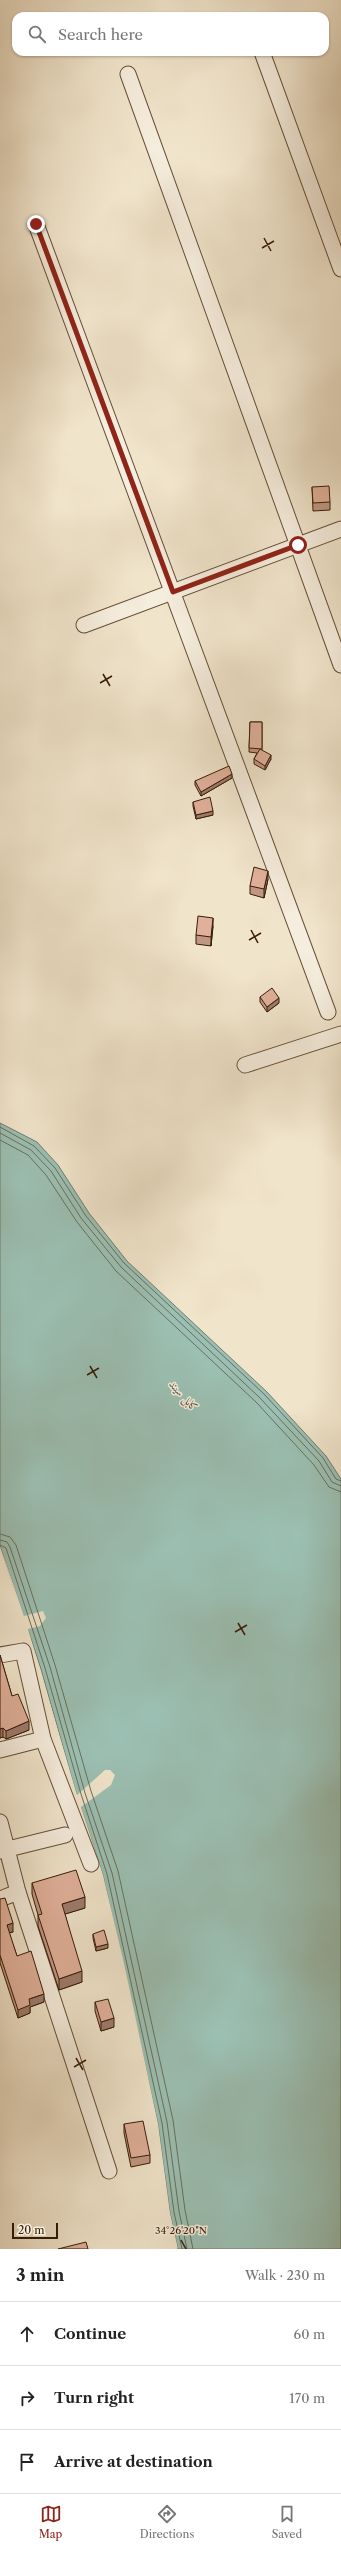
<!DOCTYPE html>
<meta charset="utf-8">
<style>
body{margin:0;font-family:"Libre Caslon Text",Amiri,serif;background:#f2f2f2;color:#222}
.scale{position:absolute;left:12px;bottom:10px;width:46px;box-sizing:border-box;padding-left:4px;border:2px solid #371c07;border-top:0;font-size:11px;line-height:14px;white-space:nowrap;color:#371c07;-webkit-text-stroke:3px #f5eddd;paint-order:stroke}
.stop{position:absolute;width:12px;height:12px;margin:-9px;border:3px solid #8f2418;border-radius:50%;background:#fff}
.stop.end{background:#8f2418;border-color:#fff;box-shadow:0 1px 4px #0008}
.list{margin:0;padding:0;list-style:none}
h2{display:flex;justify-content:space-between;align-items:center;height:52px;margin:0;padding:0 16px;font-size:17px}
h2 small{font-size:13px;font-weight:400;color:#767676}
.list li{display:grid;grid-template-columns:26px 1fr auto;gap:12px;align-items:center;box-sizing:border-box;height:64px;padding:0 16px;border-top:1px solid #e0e0e0}
.list b{display:block;font-size:15px;white-space:nowrap}
.list em{font-size:13px;font-style:normal;color:#767676}
.icon{flex:none;width:22px;height:22px;fill:none;stroke:currentColor;stroke-width:2;stroke-linecap:round;stroke-linejoin:round}
.map{position:relative;flex:none;width:341px;height:2249px;overflow:hidden}
.search{position:absolute;background:#fff;box-shadow:0 1px 3px #0004;left:12px;right:12px;top:12px;height:44px;display:flex;align-items:center;gap:10px;box-sizing:border-box;padding:0 14px;border-radius:12px;color:#767676;font-size:15px}
.sheet{height:244px;background:#fff}
nav{display:flex;justify-content:space-around;align-items:center;box-sizing:border-box;height:56px;border-top:1px solid #e0e0e0;background:#fff;font-size:11px;color:#767676}
nav a{display:grid;justify-items:center;gap:2px}
nav .on{color:#8f2418}
.map>svg:first-child{display:block}
.water{fill:#9bbfb2;stroke:#737e6e}
.pier{fill:#f0e4cb}
.lines{fill:none;stroke-linecap:round;stroke-linejoin:round}
.shore{stroke:#696e5c;stroke-width:1}
.minor-casing{stroke:#654e38;stroke-width:17}
.minor{stroke:#f5eddd;stroke-width:15}
.wall{fill:#c19784;stroke:#371c07}
.shaded-wall{fill:#9d7b6c;stroke:#371c07}
.building{fill:#e0b09a;stroke:#371c07}
.route{stroke:#8f2418;stroke-width:5}
.ticks{fill:none;stroke:#371c07;stroke-width:1.5}
.labels{text-anchor:middle;dominant-baseline:central;stroke-width:3;stroke-linejoin:round;paint-order:stroke}
.water-label{font-size:11px;font-style:italic;fill:#554d3a;stroke:#f5eddd}
.ticks-label{font-size:10px;text-anchor:middle;fill:#371c07;stroke:#f5eddd;stroke-width:3;stroke-linejoin:round;paint-order:stroke}
</style>
<div class="map">
<svg width="341" height="2249" viewBox="0 0 341 2249">
<rect width="100%" height="100%" fill="#f0e4cb"/>
<filter id="stains"><feTurbulence type="fractalNoise" baseFrequency=".005" numOctaves="4"/><feColorMatrix values="0 0 0 0 .2 0 0 0 0 .09 0 0 0 0 .02 0 0 0 .5 -.17"/></filter>
<radialGradient id="worn" r=".72"><stop offset=".6" stop-color="#630" stop-opacity="0"/><stop offset="1" stop-color="#630" stop-opacity=".3"/></radialGradient>
<polygon class="water" points="0,1123 37,1142 58,1165 89,1213 127,1261 267,1392 326,1456 341,1479 341,2249 178,2249 170,2213 158,2124 103,1875 77,1796 41,1669 0,1545"/>
<polygon class="pier" points="0,1545 24,1616 43,1611 46,1618 40,1626 28,1629 77,1795 105,1770 110,1770 115,1775 111,1785 81,1807 103,1875 125,1968 158,2124 170,2213 178,2249 174,2243 168,2213 156,2124 102,1876 75,1796 39,1670"/>
<g class="lines">
<g class="shore">
<polyline points="0,1127 34,1146 55,1168 86,1216 124,1263 264,1394 323,1458 336,1479 341,1481"/>
<polyline points="0,1133 31,1150 51,1171 81,1218 121,1267 260,1398 319,1461 332,1482 341,1486"/>
<polyline points="0,1140 28,1155 46,1175 77,1222 116,1271 256,1402 314,1465 329,1487 341,1492"/>
<polyline points="0,1534 10,1537 16,1545 55,1665 91,1791 118,1871 173,2120 185,2210 193,2249"/>
<polyline points="0,1540 7,1542 10,1547 50,1667 85,1793 112,1873 167,2122 179,2211 187,2249"/>
<polyline points="0,1545 6,1548 45,1668 81,1794 107,1874 162,2123 174,2212 182,2249"/>
</g>
<defs>
<g id="minor">
<polyline points="262,52 341,269"/>
<polyline points="128,74 341,665"/>
<polyline points="36,224 328,1012"/>
<polyline points="84,625 341,529"/>
<polyline points="245,1065 341,1034"/>
<polyline points="0,1655 23,1651 43,1739 91,1864"/>
<polyline points="0,1750 43,1739"/>
<polyline points="0,1822 18,1892 109,2171"/>
<polyline points="0,1851 65,1835"/>
<polyline points="0,1899 18,1892"/>
</g>
</defs>
<use href="#minor" class="minor-casing"/>
<use href="#minor" class="minor"/>
</g>
<g class="wall">
<polygon points="312,487 330,502 330,510 313,511"/>
<polygon points="250,722 262,722 262,750 271,759 265,770 254,764 254,759 257,753 249,752"/>
<polygon points="232,778 201,796 195,785 195,781"/>
<polygon points="193,802 213,815 196,819 193,806"/>
<polygon points="268,879 264,898 250,894 250,886"/>
<polygon points="213,926 211,946 196,944 196,935"/>
<polygon points="260,997 279,1003 267,1012 260,1002"/>
<polygon points="0,1655 12,1696 29,1730 6,1739 3,1737 0,1738"/>
<polygon points="32,1883 85,1908 65,1914 82,1982 59,1990 38,1926 38,1915 32,1894"/>
<polygon points="0,1899 13,1932 9,1933 17,1956 44,2002 30,2007 30,2013 18,2018 0,1963"/>
<polygon points="93,1934 108,1948 96,1951 93,1938"/>
<polygon points="95,2002 114,2027 101,2031 95,2011"/>
<polygon points="124,2124 150,2155 150,2163 131,2167 124,2133"/>
</g>
<g class="shaded-wall">
<polygon points="271,755 271,759 265,770 265,766"/>
<polygon points="232,774 232,778 201,796 201,792"/>
<polygon points="213,811 213,815 196,819 196,815"/>
<polygon points="268,871 268,879 264,898 264,889"/>
<polygon points="213,918 213,926 211,946 211,937"/>
<polygon points="279,998 279,1003 267,1012 267,1007"/>
<polygon points="29,1721 29,1730 6,1739 6,1731"/>
<polygon points="3,1728 3,1737 0,1738 0,1729"/>
<polygon points="85,1897 85,1908 62,1915 62,1904"/>
<polygon points="13,1923 13,1932 7,1933 7,1925"/>
<polygon points="108,1944 108,1948 96,1951 96,1947"/>
<polygon points="82,1971 82,1982 59,1990 59,1979"/>
<polygon points="44,1994 44,2002 30,2007 30,2013 18,2018 18,2010 29,1999"/>
<polygon points="114,2018 114,2027 101,2031 101,2022"/>
</g>
<g class="building">
<polygon points="329,486 330,502 313,503 312,487"/>
<polygon points="250,722 262,722 262,749 249,748"/>
<polygon points="260,749 271,755 265,766 254,759"/>
<polygon points="229,766 232,774 201,792 195,781"/>
<polygon points="210,797 213,811 196,815 193,802"/>
<polygon points="254,867 268,871 264,889 250,886"/>
<polygon points="198,916 213,918 211,937 196,935"/>
<polygon points="272,988 279,998 267,1007 260,997"/>
<polygon points="0,1655 12,1696 18,1694 29,1721 6,1731 3,1728 0,1729"/>
<polygon points="76,1870 85,1897 62,1904 82,1971 59,1979 38,1915 42,1914 32,1883"/>
<polygon points="5,1898 13,1923 7,1925 17,1956 31,1951 44,1994 29,1999 30,2005 18,2010 0,1955 0,1899"/>
<polygon points="104,1930 108,1944 96,1947 93,1934"/>
<polygon points="108,1999 114,2018 101,2022 95,2002"/>
<polygon points="143,2121 150,2155 131,2158 124,2124"/>
<polygon points="86,2242 88,2249 58,2249"/>
</g>
<g class="lines">
<polyline class="route" points="36,224 173,592 298,545"/>
</g>
<path class="ticks" d="M264,238L271,251M262,248L274,241M103,674L110,686M100,683L112,676M251,930L258,943M249,940L261,933M90,1366L97,1378M87,1375L99,1368M238,1623L245,1635M235,1632L247,1625M76,2058L83,2070M74,2067L86,2060M181,2240L186,2249"/>
<g class="labels">
<g class="water-label">
<text transform="translate(184 1396) rotate(48)">کابل سيند</text>
</g>
</g>
<g class="ticks-label">
<text x="181" y="2234">34°26'20"N</text>
</g>
<rect width="100%" height="100%" filter="url(#stains)"/>
<rect width="100%" height="100%" fill="url(#worn)"/>
</svg>
<div class="scale">20 m</div>
<div class="stop" style="left:298px;top:545px"></div>
<div class="stop end" style="left:36px;top:224px"></div>
<div class="search"><svg class="icon" aria-label="search" viewBox="0 0 24 24"><circle cx="10" cy="10" r="6"/><path d="M15 15l6 6"/></svg>Search here</div>
</div>
<section class="sheet">
<h2>3 min<small>Walk · 230 m</small></h2>
<ul class="list">
<li><svg class="icon" aria-label="ahead" viewBox="0 0 24 24"><path d="M12 20V5M6 11l6-6 6 6"/></svg><div><b>Continue</b></div><em>60 m</em></li>
<li><svg class="icon" aria-label="right" viewBox="0 0 24 24"><path d="M7 20v-9h11M14 6l5 5-5 5"/></svg><div><b>Turn right</b></div><em>170 m</em></li>
<li><svg class="icon" aria-label="arrive" viewBox="0 0 24 24"><path d="M6 21V4h12l-3 4 3 4H6"/></svg><div><b>Arrive at destination</b></div></li>
</ul>
</section>
<nav>
<a class="on"><svg class="icon" aria-label="map" viewBox="0 0 24 24"><path d="M3 6l6-2 6 2 6-2v14l-6 2-6-2-6 2zM9 4v14M15 6v14"/></svg>Map</a>
<a><svg class="icon" aria-label="directions" viewBox="0 0 24 24"><path d="M12 3l9 9-9 9-9-9zM9 14v-3h6M13 9l2 2-2 2"/></svg>Directions</a>
<a><svg class="icon" aria-label="saved" viewBox="0 0 24 24"><path d="M7 4h10v16l-5-4-5 4z"/></svg>Saved</a>
</nav>
